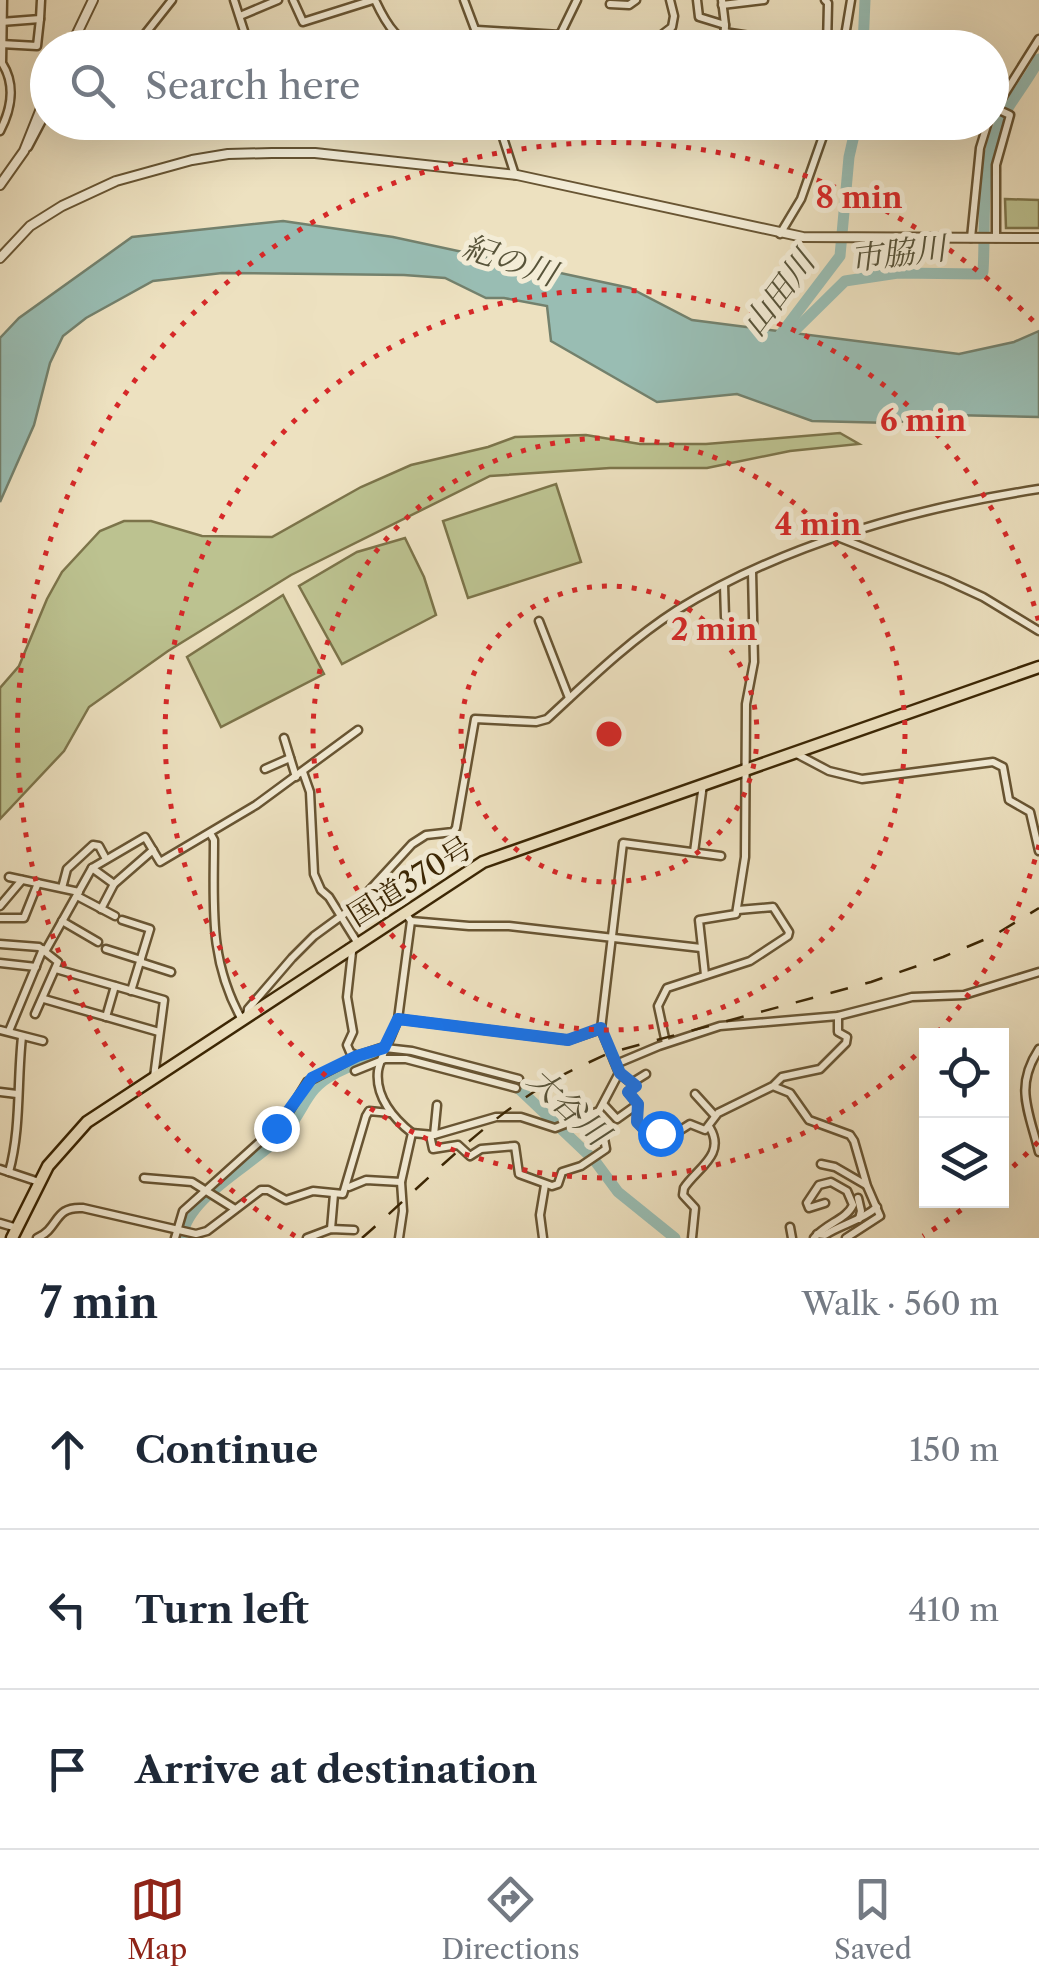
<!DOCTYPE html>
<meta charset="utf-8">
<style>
body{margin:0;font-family:"Libre Caslon Text","Noto Serif JP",serif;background:#f6f6f7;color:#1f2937}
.controls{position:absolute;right:30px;bottom:30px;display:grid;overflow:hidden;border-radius:0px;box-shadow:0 10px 40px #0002}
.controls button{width:90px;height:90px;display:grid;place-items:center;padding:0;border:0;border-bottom:2px solid #e0e1e3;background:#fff;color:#1f2937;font:50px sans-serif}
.stop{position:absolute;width:30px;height:30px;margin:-22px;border:8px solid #1a73e8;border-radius:50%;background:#fff}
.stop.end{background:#1a73e8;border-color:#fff;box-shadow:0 2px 10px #0008}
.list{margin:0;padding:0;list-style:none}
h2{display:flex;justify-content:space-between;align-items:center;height:130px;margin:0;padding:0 40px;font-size:42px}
h2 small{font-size:32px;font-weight:400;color:#747a83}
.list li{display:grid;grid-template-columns:65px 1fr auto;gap:30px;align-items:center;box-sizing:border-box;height:160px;padding:0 40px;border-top:2px solid #e0e1e3}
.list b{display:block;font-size:38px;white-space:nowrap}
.list em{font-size:32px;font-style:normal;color:#747a83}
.icon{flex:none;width:55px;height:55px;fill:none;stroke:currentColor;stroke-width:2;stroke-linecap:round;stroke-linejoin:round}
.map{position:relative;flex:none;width:1039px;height:1238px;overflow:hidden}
.search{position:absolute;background:#fff;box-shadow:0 10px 40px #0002;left:30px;right:30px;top:30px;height:110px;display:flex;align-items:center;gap:25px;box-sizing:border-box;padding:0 35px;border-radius:55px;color:#747a83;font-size:38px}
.sheet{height:610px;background:#fff}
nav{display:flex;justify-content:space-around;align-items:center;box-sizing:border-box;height:140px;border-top:2px solid #e0e1e3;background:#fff;font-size:28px;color:#747a83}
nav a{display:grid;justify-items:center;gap:5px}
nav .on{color:#8f2418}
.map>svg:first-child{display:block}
.green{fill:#bcc290;stroke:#7c744a;stroke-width:2.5}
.water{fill:#99bdb3;stroke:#73816d;stroke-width:2.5}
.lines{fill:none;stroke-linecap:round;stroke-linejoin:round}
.river{stroke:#99bdb3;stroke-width:11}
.minor-casing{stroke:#685533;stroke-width:11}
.tertiary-casing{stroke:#685533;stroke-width:12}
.trunk-casing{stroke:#3b2604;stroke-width:15}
.minor{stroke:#f3ecd6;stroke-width:6}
.tertiary{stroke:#f3ecd6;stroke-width:8}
.trunk{stroke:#ede1c0;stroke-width:10}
.rail{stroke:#3b2604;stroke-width:2.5;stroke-dasharray:18 18;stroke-linecap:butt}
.route{stroke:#1a73e8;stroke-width:12}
.ring{fill:none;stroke:#d62828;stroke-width:5;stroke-dasharray:5 10}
.labels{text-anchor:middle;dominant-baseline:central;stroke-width:10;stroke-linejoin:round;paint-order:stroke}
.street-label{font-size:30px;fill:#3b2604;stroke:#f3ecd6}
.water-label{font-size:32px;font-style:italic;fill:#575339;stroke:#f3ecd6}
.centre{fill:#d62828;stroke:#f3ecd6;stroke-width:5}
.ring-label{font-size:30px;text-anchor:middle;font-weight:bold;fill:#d62828;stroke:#f3ecd6;stroke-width:10;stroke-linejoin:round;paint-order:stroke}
</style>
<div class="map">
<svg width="1039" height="1238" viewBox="0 0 1039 1238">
<rect width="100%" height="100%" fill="#ede1c0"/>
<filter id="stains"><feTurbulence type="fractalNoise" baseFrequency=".002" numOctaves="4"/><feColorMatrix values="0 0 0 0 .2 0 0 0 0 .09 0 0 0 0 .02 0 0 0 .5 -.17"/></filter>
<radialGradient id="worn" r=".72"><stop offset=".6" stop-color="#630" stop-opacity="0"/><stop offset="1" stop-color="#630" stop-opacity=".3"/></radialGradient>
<g class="green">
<polygon points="1005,199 1039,200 1039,228 1006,228"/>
<polygon points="840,433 859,444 790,451 707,468 610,468 490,476 291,575 168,651 89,707 64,751 0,819 0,688 19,666 47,599 62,572 100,531 124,521 151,521 202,536 272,537 361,487 411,465 488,447 515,437 586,435 640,444 706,444"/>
<polygon points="556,484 581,562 468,598 443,521"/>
<polygon points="405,538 424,577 436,615 342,664 299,586 357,552"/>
<polygon points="283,595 324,674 221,727 187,657"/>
</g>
<polygon class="water" points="283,221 393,237 630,288 692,320 959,354 1014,342 1039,331 1039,417 951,415 892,423 812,421 737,394 657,402 551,341 547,306 504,298 486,298 445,278 404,275 222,273 153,281 86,318 63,336 50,363 34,425 0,502 0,338 19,318 132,237"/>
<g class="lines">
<g class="river">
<polyline points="863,48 865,0"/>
<polyline points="777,339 840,256 849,157 857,122"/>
<path d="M782,343L845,281L898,273L980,274L983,272C986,226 980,176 996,133C1005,106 1026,85 1039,59"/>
<polyline points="507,1084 516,1086 595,1161 618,1192 675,1238"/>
<path d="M182,1238C186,1195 260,1162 287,1130C306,1107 306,1088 336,1073C351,1065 377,1054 394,1054C401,1054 410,1058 417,1060"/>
</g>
<defs>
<g id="minor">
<polyline points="234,0 244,31 245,48"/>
<polyline points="293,0 303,22 373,0"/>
<path d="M375,0C386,24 399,47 428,48"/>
<polyline points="464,0 482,48"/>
<polyline points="697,0 699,17 725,25 724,48"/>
<polyline points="722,0 725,25"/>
<polyline points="825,0 828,3 827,46"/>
<polyline points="610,4 629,5 636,0"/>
<polyline points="722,5 764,0"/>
<polyline points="240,16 278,0"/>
<polyline points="1,22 40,19 41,0"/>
<polyline points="477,30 560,35 577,0"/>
<polyline points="724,32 831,48"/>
<polyline points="1,44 37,46 40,19"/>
<polyline points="134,48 172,0"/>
<polyline points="432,48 463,48"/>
<polyline points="651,48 651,43 672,27 674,16 670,0"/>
<polyline points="843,48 851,0"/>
<polyline points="995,108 1010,115 996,165 996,238"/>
<polyline points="992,114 1039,39"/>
<polyline points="309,122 324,125 330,122"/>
<polyline points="498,122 515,175"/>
<path d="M0,131C11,110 16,85 2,63L3,0"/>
<polyline points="28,147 48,109"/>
<polyline points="780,234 801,199 828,122"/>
<polyline points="971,238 980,148 988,122"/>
<polyline points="840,538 946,580 983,597 1039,631"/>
<polyline points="724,585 725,617"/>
<polyline points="539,621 569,698"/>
<polyline points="284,738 296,777"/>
<polyline points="795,753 829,771 862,779 993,762 1003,767 1009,800 1030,812 1039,851"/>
<polyline points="265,769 290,758"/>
<polyline points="303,772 310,792 314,874 321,890 329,897 357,942"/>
<path d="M210,833L214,840C214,907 208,959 242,1020"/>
<polyline points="694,852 703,784"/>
<polyline points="92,868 114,884"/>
<polyline points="9,877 79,892"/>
<polyline points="62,888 67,869 93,845 99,846 106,859"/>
<polyline points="77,896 115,916"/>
<polyline points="0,906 22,880"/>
<polyline points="101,909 114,884 153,850"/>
<polyline points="0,918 24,918 38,883"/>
<polyline points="122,920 150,929 131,991"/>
<polyline points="62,921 98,942"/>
<polyline points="411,921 469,926 509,926 701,948"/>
<polyline points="0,944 39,947 58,962 35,1014"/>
<polyline points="349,948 352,952 347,997 353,1032 347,1045 350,1052 357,1056 387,1046 398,1019 411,921 408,917"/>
<polyline points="106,949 141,960"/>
<polyline points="46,950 92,868 145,837 160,862 256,805 358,730"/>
<polyline points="140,962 171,972"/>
<polyline points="0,963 36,967"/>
<polyline points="56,969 164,1000 154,1077"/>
<polyline points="705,975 699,920 736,914 745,857 746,704 754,662 752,571"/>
<polyline points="44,999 159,1032"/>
<path d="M247,1015L248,1009L292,958L314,936L355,906L412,844L426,835L453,832L456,828L475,719L536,722L547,719C588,681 630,640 677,610C785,544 915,508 1039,489"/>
<polyline points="106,1017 115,986"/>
<polyline points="398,1019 568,1040 601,1029"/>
<polyline points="0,1030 43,1041"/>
<polyline points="9,1031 43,949"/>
<polyline points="666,1043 658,1006 667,988 750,961 788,936 789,932 773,907 738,910"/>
<path d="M1039,1049C1014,1087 1029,1111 1039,1152"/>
<polyline points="616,1064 659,1046 720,1026 838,1016 912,997 964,995 1039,972"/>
<polyline points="355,1071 385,1059 406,1059 516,1088"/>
<polyline points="619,1073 635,1086 628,1092 637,1103"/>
<polyline points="633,1082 646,1074"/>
<polyline points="775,1087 790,1093 809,1120 850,1135 854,1141 867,1186 880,1216 846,1238"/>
<polyline points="0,1092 17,1094"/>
<polyline points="695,1094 715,1116"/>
<polyline points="604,1105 617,1119 638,1104 637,1121 643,1129 671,1136 690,1124 705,1130 718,1113 773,1086 782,1077 820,1069 846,1043 847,1037 838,1032 838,1016"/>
<polyline points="412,1133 434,1135 496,1117 521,1117 555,1128 599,1111 619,1073 601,1029 623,843 721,856"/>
<polyline points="430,1135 433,1149 458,1145 470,1156 481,1149 515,1146 519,1174 552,1186 558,1184 562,1172 581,1166 606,1149 603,1133 589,1118"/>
<polyline points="434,1135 437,1105"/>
<polyline points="821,1164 835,1167 866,1185"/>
<polyline points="0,1169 39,1182"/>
<path d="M9,1172C21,1129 17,1082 22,1037"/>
<polyline points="144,1178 192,1182 235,1209"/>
<polyline points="349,1187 366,1180 401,1182"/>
<polyline points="858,1198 861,1211 859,1219"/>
<polyline points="0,1223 17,1228"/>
<polyline points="790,1227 792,1238"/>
<polyline points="331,1229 334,1194"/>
<path d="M817,1234L825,1235C842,1224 861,1221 877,1207"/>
<path d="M37,1238C60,1228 53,1206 83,1208L196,1234L207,1231L261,1190H268L286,1200L313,1191L343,1194L366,1116L369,1111L390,1113"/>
<polyline points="175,1238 183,1211 284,1120 307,1082 357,1056"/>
<polyline points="307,1238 331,1229 354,1230"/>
<path d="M399,1238L403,1211L401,1182L412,1133C394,1119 375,1097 378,1071C379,1064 383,1056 385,1048L412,1051L519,1079"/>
<polyline points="543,1238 540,1215 545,1185"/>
<path d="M692,1238L695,1208L683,1195L684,1188C697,1168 726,1155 710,1128"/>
<path d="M814,1238C826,1223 846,1220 853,1205L847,1191L831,1182L819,1185L807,1203L809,1208L825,1203"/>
</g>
<g id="tertiary">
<polyline points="70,48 93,0"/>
<polyline points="0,185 24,151 48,91"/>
<polyline points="0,258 30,226 62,206 116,181 192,160 228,154 272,153 315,153 517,175 803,237 1039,238"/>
</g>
<polyline id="trunk" points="12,1238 48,1166 87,1122 483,862 1039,667"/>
</defs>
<use href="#minor" class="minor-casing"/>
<use href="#tertiary" class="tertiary-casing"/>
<use href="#trunk" class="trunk-casing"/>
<use href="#minor" class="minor"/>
<use href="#tertiary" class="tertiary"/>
<use href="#trunk" class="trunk"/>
<path class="rail" d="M362,1238C416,1191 480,1125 540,1088C562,1074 586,1064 609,1053L871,982L943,957L993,936L1039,908"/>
</g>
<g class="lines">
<polyline class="route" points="276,1128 312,1078 357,1056 384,1048 398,1019 568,1040 601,1028 620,1073 636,1086 628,1092 638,1104 637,1122 644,1129 660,1133"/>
</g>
<g class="ring">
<circle cx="609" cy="734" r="148"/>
<circle cx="609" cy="734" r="296"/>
<path d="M1039 845A444 444 0 0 1 936 1034M926 1045A444 444 0 1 1 1039 623"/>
<path d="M1038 1142A592 592 0 0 1 1005 1174M973 1201A592 592 0 0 1 923 1236M295 1236A592 592 0 1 1 1038 326"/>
</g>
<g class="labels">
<g class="street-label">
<text transform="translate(410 881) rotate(-32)">国道370号</text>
</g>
<g class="water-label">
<text transform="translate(898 253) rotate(-7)">市脇川</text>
<text transform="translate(510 260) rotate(18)">紀の川</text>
<text transform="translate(778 293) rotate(-53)">山田川</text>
<text transform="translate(569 1106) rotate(43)">大谷川</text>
</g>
</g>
<circle cx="609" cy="734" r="15" class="centre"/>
<g class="ring-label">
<text x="859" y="208">8 min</text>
<text x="923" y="431">6 min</text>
<text x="818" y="535">4 min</text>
<text x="714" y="640">2 min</text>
</g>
<rect width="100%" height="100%" filter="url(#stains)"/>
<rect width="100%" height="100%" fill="url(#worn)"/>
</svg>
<div class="controls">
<button><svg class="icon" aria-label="locate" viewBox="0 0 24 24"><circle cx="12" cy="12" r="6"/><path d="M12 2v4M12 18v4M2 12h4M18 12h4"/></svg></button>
<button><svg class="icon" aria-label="layers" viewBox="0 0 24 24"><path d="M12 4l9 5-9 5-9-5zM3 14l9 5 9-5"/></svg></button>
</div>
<div class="stop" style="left:660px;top:1133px"></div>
<div class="stop end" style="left:276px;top:1128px"></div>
<div class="search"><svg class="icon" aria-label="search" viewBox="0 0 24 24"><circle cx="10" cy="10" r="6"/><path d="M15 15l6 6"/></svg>Search here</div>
</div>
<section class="sheet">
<h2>7 min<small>Walk · 560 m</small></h2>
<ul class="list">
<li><svg class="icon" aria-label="ahead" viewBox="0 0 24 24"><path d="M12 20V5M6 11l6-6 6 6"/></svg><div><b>Continue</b></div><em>150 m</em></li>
<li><svg class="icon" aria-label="left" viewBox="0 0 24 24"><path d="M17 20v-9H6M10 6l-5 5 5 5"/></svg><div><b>Turn left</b></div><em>410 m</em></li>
<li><svg class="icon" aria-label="arrive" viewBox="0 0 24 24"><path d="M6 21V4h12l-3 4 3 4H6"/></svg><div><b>Arrive at destination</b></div></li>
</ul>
</section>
<nav>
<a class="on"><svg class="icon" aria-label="map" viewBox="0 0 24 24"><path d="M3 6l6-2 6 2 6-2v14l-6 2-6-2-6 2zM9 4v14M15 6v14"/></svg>Map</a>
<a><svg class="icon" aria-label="directions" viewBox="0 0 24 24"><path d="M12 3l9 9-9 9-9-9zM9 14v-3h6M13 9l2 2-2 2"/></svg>Directions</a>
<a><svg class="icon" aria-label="saved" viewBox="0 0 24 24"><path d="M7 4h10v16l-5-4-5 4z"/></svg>Saved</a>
</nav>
